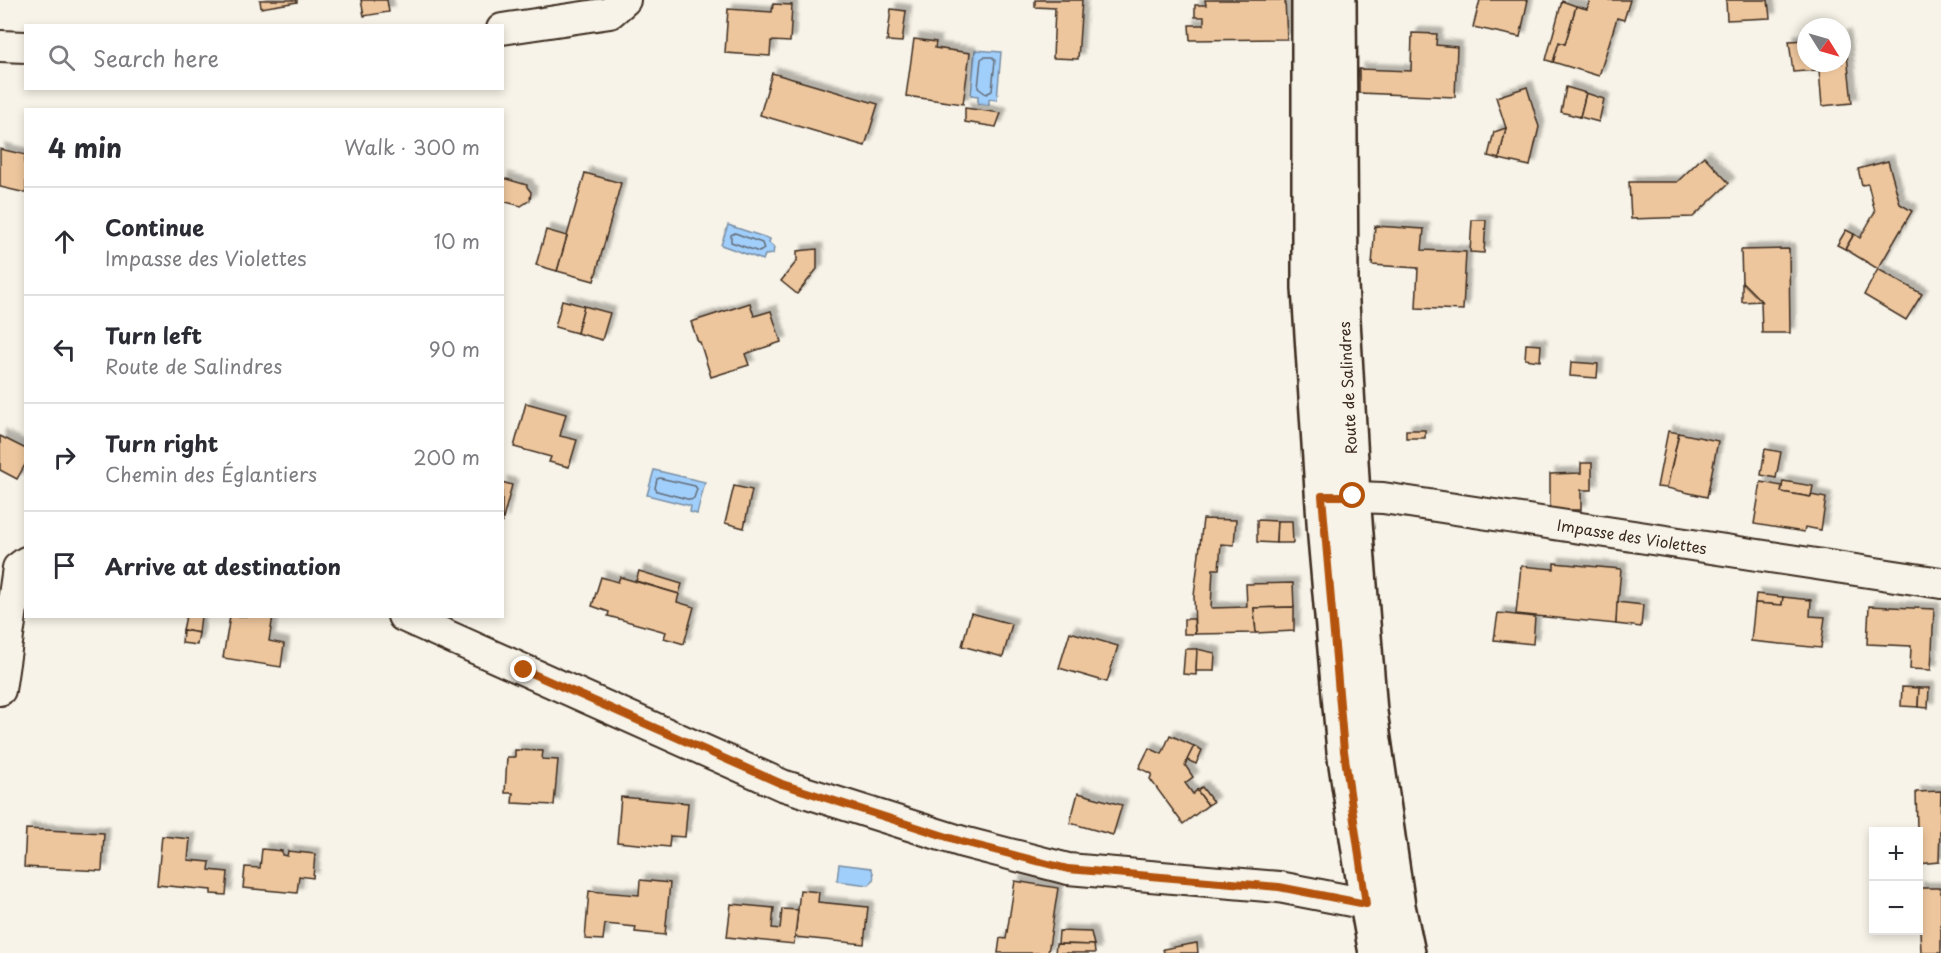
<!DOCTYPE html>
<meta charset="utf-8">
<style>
body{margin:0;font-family:"Playpen Sans",sans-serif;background:#f2f2f3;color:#2b2b33}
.controls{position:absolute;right:18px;bottom:18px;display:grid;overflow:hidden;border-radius:0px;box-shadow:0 3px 9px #0003}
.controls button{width:54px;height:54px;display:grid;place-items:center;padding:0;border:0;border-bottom:2px solid #e1e1e2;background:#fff;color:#2b2b33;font:30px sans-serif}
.compass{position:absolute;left:1797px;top:18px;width:54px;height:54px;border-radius:50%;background:#fff;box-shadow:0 3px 9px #0003;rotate:127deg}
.stop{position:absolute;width:18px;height:18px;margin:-14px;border:4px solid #b45309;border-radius:50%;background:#fff}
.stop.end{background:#b45309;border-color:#fff;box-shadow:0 2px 6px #0008}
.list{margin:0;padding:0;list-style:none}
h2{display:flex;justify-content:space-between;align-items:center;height:78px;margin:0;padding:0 24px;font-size:26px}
h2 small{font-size:20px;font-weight:400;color:#7c7c81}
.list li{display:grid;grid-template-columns:39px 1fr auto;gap:18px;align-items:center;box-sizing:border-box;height:108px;padding:0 24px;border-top:2px solid #e1e1e2}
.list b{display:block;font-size:22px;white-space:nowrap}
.list p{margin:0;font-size:20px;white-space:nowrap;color:#7c7c81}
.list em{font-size:20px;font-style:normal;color:#7c7c81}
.icon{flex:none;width:33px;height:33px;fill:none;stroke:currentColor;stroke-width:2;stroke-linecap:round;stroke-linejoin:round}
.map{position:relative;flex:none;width:1941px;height:953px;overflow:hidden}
.search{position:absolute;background:#fff;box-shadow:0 3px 9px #0003;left:24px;top:24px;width:480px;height:66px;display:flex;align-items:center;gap:15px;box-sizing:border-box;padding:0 21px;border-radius:0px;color:#7c7c81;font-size:22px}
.panel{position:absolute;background:#fff;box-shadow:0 3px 9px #0003;left:24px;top:108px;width:480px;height:510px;border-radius:0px}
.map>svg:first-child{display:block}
.water{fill:#a1cffc;stroke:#788da3;stroke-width:1.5}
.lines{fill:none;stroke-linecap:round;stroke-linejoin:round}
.shore{stroke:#646c77;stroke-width:1.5}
.building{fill:#edc69d;stroke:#3b2a1e;stroke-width:1.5;filter:url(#shadow)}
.minor-casing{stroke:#3b2a1e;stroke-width:34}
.major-casing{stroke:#3b2a1e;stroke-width:38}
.minor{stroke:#f7f3e8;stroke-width:30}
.major{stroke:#f7f3e8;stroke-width:33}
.route{stroke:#b45309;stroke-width:8}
.labels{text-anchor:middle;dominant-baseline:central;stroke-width:6;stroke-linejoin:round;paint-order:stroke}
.street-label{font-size:15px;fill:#3b2a1e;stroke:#f7f3e8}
</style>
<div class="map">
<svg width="1941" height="953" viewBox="0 0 1941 953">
<defs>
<filter id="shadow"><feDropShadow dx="5.5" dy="-5.5" stdDeviation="1.5" flood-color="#0004"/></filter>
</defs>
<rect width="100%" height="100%" fill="#f7f3e8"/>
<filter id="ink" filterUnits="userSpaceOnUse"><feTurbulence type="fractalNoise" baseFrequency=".0167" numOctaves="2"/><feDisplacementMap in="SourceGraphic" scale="12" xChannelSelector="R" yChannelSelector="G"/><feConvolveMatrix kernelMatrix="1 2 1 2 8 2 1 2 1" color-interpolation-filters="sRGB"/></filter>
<g filter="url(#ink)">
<g class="water">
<polygon points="975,50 1001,52 997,100 989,99 989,105 978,104 978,96 971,95"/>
<polygon points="728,225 770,239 769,243 774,247 773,254 765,255 763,260 721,245"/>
<polygon points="654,470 705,482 697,514 690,512 691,506 647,495"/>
<path d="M839,864L871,868C875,875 875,880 869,885L837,881Z"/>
</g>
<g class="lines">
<g class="shore">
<polygon points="984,57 992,57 995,60 992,91 986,94 978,88 981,59"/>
<polygon points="735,233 762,243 764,249 759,252 731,242 731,235"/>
<polygon points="660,478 695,486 697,489 694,498 691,500 657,491 655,488 657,479"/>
</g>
</g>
<g class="building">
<polygon points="260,0 297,0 297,2 261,8"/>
<polygon points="361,0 387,0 389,12 364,16"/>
<polygon points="1035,0 1082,0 1078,59 1053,58 1055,8 1035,7"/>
<polygon points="1205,0 1285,0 1287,39 1190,40 1189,25 1204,25 1204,17 1195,17 1195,5 1206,5"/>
<polygon points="1480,0 1528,0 1520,37 1473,27"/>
<polygon points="1590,0 1630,0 1624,20 1617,18 1599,76 1553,62 1559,42 1565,44 1576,6 1587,9"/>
<polygon points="1726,0 1768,0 1770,18 1727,20"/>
<polygon points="1562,1 1576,6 1565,44 1559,42 1553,62 1546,60"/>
<polygon points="773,4 792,5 790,42 771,41 770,56 725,53 728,9 772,12"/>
<polygon points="891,9 906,11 902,42 887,41"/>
<polygon points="1412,33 1437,34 1436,45 1457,47 1455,97 1359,93 1359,69 1411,71"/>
<polygon points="1845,35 1852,103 1822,106 1819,70 1793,72 1789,41 1806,40 1806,63 1842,63 1842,36"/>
<polygon points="914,39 936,42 935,48 970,53 963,104 906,96"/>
<polygon points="772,73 878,104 865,146 760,115"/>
<polygon points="1527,87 1539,127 1530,166 1499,159 1506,128 1496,97"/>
<polygon points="1566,87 1586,93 1580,117 1561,112"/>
<polygon points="1586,93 1604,99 1599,122 1580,117"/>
<polygon points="965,108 1001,113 996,127 965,122"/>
<polygon points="1506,128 1499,159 1488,156 1494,132"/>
<polygon points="0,149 26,155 24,163 26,164 26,193 0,187"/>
<polygon points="1704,156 1729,183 1693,217 1631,219 1629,182 1677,182"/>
<polygon points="1888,161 1900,204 1912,211 1878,269 1845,249 1854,234 1860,238 1875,212 1868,184 1862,185 1858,169"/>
<polygon points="585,173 621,183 594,281 557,271"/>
<polygon points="503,178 527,185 527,187 531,192 530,200 521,206 502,201"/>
<polygon points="1472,220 1486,220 1484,253 1470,252"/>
<polygon points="1375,226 1424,229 1422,250 1466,252 1463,310 1416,308 1418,268 1372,265"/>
<polygon points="546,230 567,236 557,271 536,265"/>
<polygon points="1846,230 1854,234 1845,249 1837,245"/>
<polygon points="817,249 817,269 797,294 781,281 797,261 797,251"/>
<polygon points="1789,249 1790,333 1762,333 1761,301 1742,282 1741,250"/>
<polygon points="1878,269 1922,294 1906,320 1864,295"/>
<polygon points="1742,282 1761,301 1742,302"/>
<polygon points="562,300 584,306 577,333 555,327"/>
<polygon points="750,303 754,316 771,311 781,342 745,354 749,365 711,377 700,342 698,342 691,322"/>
<polygon points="584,306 610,313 602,340 577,333"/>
<polygon points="1526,344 1541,345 1540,361 1525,359"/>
<polygon points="1571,362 1598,364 1597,378 1570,376"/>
<polygon points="526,403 566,414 560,436 577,440 569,467 549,462 551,457 514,447"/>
<rect x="1406" y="430" width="19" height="8"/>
<polygon points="1668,431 1679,433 1667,488 1657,487"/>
<polygon points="1679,433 1718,441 1707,497 1667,488"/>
<polygon points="0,436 26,449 26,463 17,479 0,470"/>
<polygon points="1765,449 1781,452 1776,478 1761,475"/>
<polygon points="1581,463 1592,463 1592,490 1581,490 1581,510 1550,510 1550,474 1581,473"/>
<polygon points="1783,481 1813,486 1811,497 1781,492"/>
<polygon points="502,482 512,485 502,523"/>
<polygon points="1761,482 1782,486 1781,492 1811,497 1811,495 1826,498 1821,530 1805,527 1804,532 1754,524"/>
<polygon points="734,486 752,490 744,528 725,523"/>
<polygon points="1203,519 1236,520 1234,545 1221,544 1219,569 1213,569 1211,608 1247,607 1246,584 1293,583 1294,607 1254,608 1256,633 1195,634 1194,596"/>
<polygon points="1257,520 1277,521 1276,543 1257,542"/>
<polygon points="1277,521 1292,521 1293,543 1276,543"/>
<polygon points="1554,563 1621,569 1616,624 1516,614 1521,566 1554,569"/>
<polygon points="639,571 682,584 679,594 636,581"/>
<polygon points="601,577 618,582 620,577 679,594 677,602 694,607 684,644 664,638 666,632 608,616 609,612 592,606"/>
<polygon points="1756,594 1783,597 1782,605 1755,603"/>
<polygon points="1783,597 1811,600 1810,616 1825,617 1821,648 1751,641 1755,603 1782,605"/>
<polygon points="1617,602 1643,605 1641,627 1616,624"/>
<polygon points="1869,606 1934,609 1931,670 1910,669 1911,646 1867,644"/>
<polygon points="1294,607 1294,631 1256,633 1254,608"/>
<polygon points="971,613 1012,624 1003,657 962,646"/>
<polygon points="1498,613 1535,617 1533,644 1494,640"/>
<polygon points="186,616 201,616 199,633 183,630"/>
<polygon points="230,616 273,616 269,641 284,644 281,667 223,658"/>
<polygon points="1184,619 1194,619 1195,634 1184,634"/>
<polygon points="183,630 199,633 197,645 182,643"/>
<polygon points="1070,632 1118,646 1107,682 1059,668"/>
<polygon points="1185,649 1197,649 1196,675 1183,674"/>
<polygon points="1197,649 1215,653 1214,671 1196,671"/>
<polygon points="1902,687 1919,688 1918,707 1901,706"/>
<polygon points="1919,688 1929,688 1928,708 1918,707"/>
<polygon points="1170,735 1194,746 1185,765 1193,777 1185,783 1193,794 1197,790 1208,805 1183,824 1150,779 1152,774 1139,768 1149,748 1162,754"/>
<polygon points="1194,746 1202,750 1196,764 1187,760"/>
<polygon points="515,750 543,751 542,759 558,760 554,805 512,803 513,793 505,793 507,757 515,757"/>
<polygon points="1202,787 1213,802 1208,805 1197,790"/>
<polygon points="1941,791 1939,862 1918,864 1916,792"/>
<polygon points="1078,793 1122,805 1113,835 1070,823"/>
<polygon points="621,797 688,803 685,837 670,836 669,847 617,842"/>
<polygon points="26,829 104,833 102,871 24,867"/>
<polygon points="162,836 190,839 188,860 210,862 209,870 228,872 226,895 211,894 211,890 157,885"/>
<polygon points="262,849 282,851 282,855 287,856 288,851 315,854 313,878 299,876 297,893 243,888 245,867 260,868"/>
<polygon points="640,880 670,883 665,935 635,932 636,927 605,924 603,940 585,939 589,891 639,895"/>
<polygon points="1015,881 1058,888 1048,953 998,953 1000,938 1006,939"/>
<polygon points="1918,888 1941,888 1941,953 1921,953"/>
<polygon points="800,890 819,892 818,902 868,907 864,944 795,937"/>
<polygon points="731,904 774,908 772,928 780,929 782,909 798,910 794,944 727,937"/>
<polygon points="1059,931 1091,932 1094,945 1058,944"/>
<polygon points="1197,943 1198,953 1164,953 1163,949"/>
<polygon points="1056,944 1094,945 1095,953 1055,953"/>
</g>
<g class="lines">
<defs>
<g id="minor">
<polyline points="502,29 610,13 625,0"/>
<polyline points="0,46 26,47"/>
<polyline points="1330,496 1383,498 1941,583"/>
<polyline points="403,616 782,785 963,842 1068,869 1279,887 1367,904 1389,905"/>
<polyline points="0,690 18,568 26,562"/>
</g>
<g id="major">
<polyline points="1309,0 1309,288 1325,537 1344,751 1367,904 1376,953"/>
<polyline points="1339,0 1341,285 1353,496 1370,712 1398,906 1408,953"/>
</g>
</defs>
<use href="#minor" class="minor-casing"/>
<use href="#major" class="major-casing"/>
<use href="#minor" class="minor"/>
<use href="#major" class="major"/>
</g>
</g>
<g class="lines" filter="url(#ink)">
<polyline class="route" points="524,670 782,784 963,842 1068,869 1279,887 1366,904 1344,751 1322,496 1353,496"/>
</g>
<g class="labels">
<g class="street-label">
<text transform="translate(1347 388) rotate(-93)">Route de Salindres</text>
<text transform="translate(1632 536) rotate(9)">Impasse des Violettes</text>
</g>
</g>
</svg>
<div class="controls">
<button>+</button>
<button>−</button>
</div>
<svg class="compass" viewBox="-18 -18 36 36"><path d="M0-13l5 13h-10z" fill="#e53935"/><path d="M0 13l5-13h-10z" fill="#7c7c81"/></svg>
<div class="stop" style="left:1353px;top:496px"></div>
<div class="stop end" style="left:524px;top:670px"></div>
<div class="search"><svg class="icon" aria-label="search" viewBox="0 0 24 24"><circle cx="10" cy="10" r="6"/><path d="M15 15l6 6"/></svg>Search here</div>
<section class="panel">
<h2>4 min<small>Walk · 300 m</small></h2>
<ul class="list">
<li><svg class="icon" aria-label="ahead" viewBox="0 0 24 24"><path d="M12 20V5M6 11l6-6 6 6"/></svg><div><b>Continue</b><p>Impasse des Violettes</p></div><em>10 m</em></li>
<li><svg class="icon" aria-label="left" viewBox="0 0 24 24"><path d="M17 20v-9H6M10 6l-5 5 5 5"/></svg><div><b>Turn left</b><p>Route de Salindres</p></div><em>90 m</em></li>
<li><svg class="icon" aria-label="right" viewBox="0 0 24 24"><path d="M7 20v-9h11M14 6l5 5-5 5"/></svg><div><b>Turn right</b><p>Chemin des Églantiers</p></div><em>200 m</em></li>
<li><svg class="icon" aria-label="arrive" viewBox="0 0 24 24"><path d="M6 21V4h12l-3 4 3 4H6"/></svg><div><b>Arrive at destination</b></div></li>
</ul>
</section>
</div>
